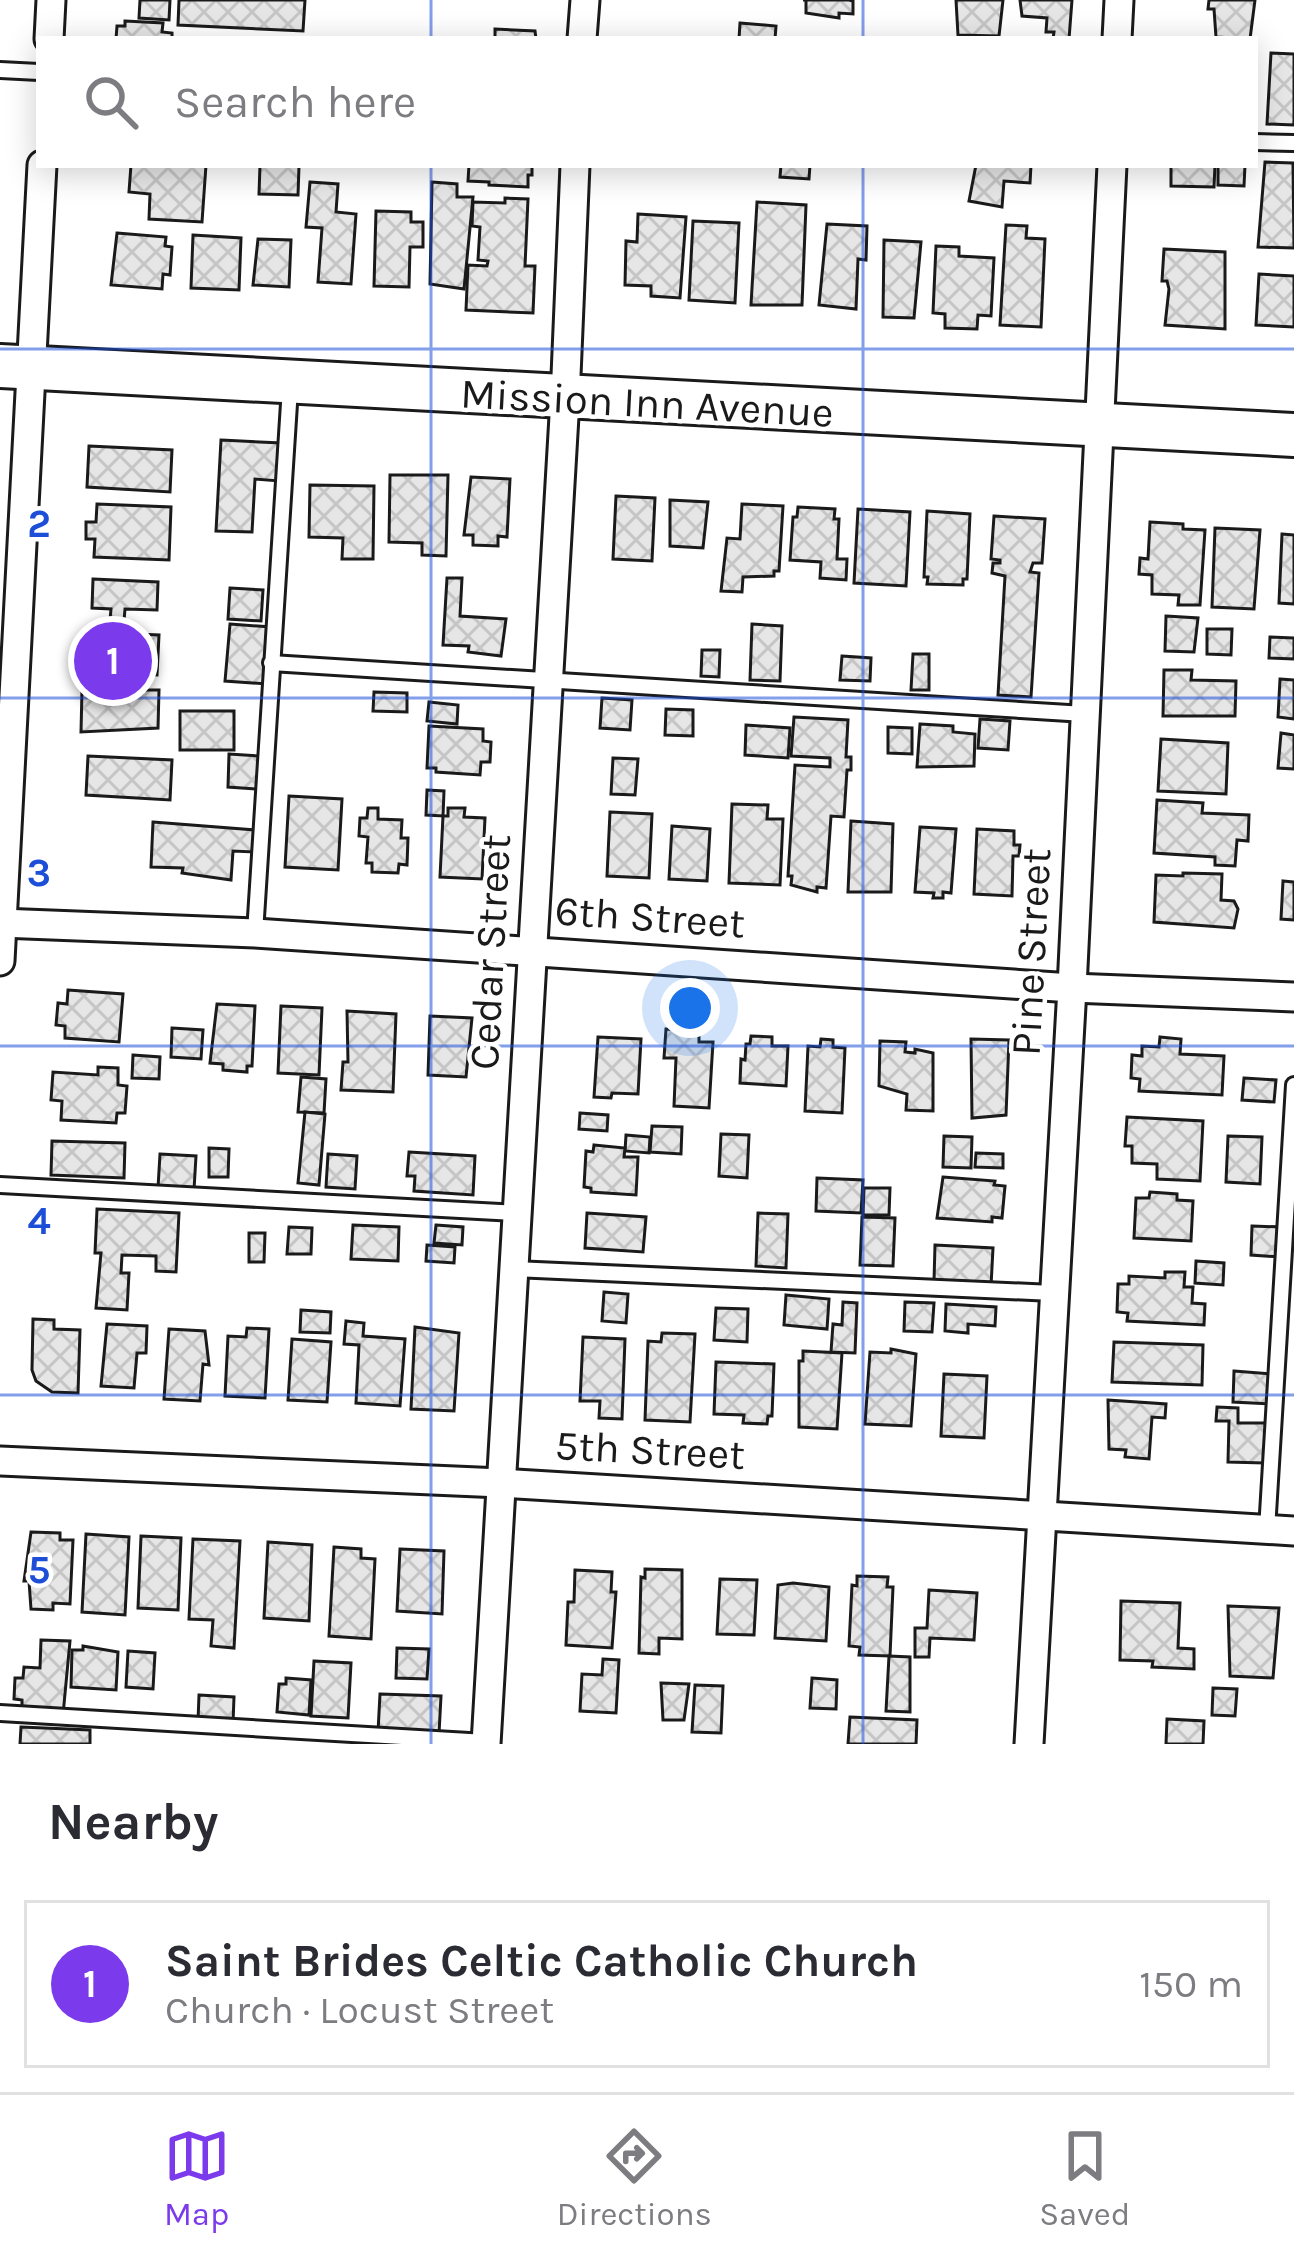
<!DOCTYPE html>
<meta charset="utf-8">
<style>
body{margin:0;font-family:Karla,sans-serif;background:#f2f2f3;color:#2b2b33}
.you{position:absolute;left:690px;top:1008px;width:42px;height:42px;margin:-30px;border:9px solid #fff;border-radius:50%;background:#1a73e8;box-shadow:0 0 0 18px #1a73e833}
.badge{display:grid;place-items:center;width:78px;height:78px;border-radius:50%;background:#7c3aed;color:#fff;font-size:39px;font-weight:700}
.pin{position:absolute;translate:-50% -50%;border:6px solid #fff;box-shadow:0 3px 12px #0006}
.list{margin:0;padding:0;list-style:none}
h2{display:flex;justify-content:space-between;align-items:center;height:156px;margin:0;padding:0 48px;font-size:51px}
h2 small{font-size:39px;font-weight:400;color:#7c7c81}
.list li{display:grid;grid-template-columns:78px 1fr auto;gap:36px;align-items:center;box-sizing:border-box;height:168px;margin:0 24px 24px;padding:0 24px;border:3px solid #e1e1e2;border-radius:0px}
.list b{display:block;font-size:45px;white-space:nowrap}
.list p{margin:0;font-size:39px;white-space:nowrap;color:#7c7c81}
.list em{font-size:39px;font-style:normal;color:#7c7c81}
.icon{flex:none;width:66px;height:66px;fill:none;stroke:currentColor;stroke-width:2;stroke-linecap:round;stroke-linejoin:round}
.map{position:relative;flex:none;width:1294px;height:1744px;overflow:hidden}
.search{position:absolute;background:#fff;box-shadow:0 6px 30px #0003;left:36px;right:36px;top:36px;height:132px;display:flex;align-items:center;gap:30px;box-sizing:border-box;padding:0 42px;border-radius:0px;color:#7c7c81;font-size:45px}
.sheet{height:348px;background:#fff}
nav{display:flex;justify-content:space-around;align-items:center;box-sizing:border-box;height:168px;border-top:3px solid #e1e1e2;background:#fff;font-size:33px;color:#7c7c81}
nav a{display:grid;justify-items:center;gap:6px}
nav .on{color:#7c3aed}
.map>svg:first-child{display:block}
.building{fill:url(#building-cross-hatch);stroke:#1a1a1a;stroke-width:3}
.lines{fill:none;stroke-linecap:round;stroke-linejoin:round}
.lane-casing{stroke:#1a1a1a;stroke-width:20}
.street-casing{stroke:#1a1a1a;stroke-width:33}
.primary-casing{stroke:#1a1a1a;stroke-width:48}
.lane{stroke:#fff;stroke-width:14}
.street{stroke:#fff;stroke-width:27}
.primary{stroke:#fff;stroke-width:42}
.grid{fill:none;stroke:#1d4ed8;stroke-width:3;stroke-opacity:0.55}
.labels{text-anchor:middle;dominant-baseline:central;stroke-width:9;stroke-linejoin:round;paint-order:stroke}
.street-label{font-size:42px;fill:#1a1a1a;stroke:#fff}
.grid-label{font-size:39px;text-anchor:middle;font-weight:bold;fill:#1d4ed8;stroke:#fff;stroke-width:9;stroke-linejoin:round;paint-order:stroke}
</style>
<div class="map">
<svg width="1294" height="1744" viewBox="0 0 1294 1744">
<defs>
<pattern id="building-cross-hatch" width="8" height="8" patternUnits="userSpaceOnUse" patternTransform="scale(3)"><rect width="8" height="8" fill="#e6e6e6"/><path d="M0 0l8 8M0 8l8-8" fill="none" stroke="#c5c5c5"/></pattern>
</defs>
<rect width="100%" height="100%" fill="#fff"/>
<g class="building">
<polygon points="140,0 170,0 169,20 139,18"/>
<polygon points="179,0 305,0 303,31 178,25"/>
<polygon points="803,0 849,0 853,1 853,14 839,13 839,18 806,13 806,0"/>
<polygon points="956,0 1003,0 999,36 958,35"/>
<polygon points="1020,0 1072,0 1069,39 1053,39 1054,32 1046,32 1047,18 1022,16"/>
<polygon points="1209,0 1255,0 1250,39 1216,37 1214,9 1208,9"/>
<polygon points="125,21 163,23 162,32 172,33 172,39 116,39 117,26 125,26"/>
<polygon points="740,23 776,26 775,39 739,39"/>
<polygon points="495,29 535,31 536,39 495,39"/>
<polygon points="1271,53 1294,54 1294,125 1267,124"/>
<polygon points="1265,162 1293,163 1294,248 1258,247"/>
<polygon points="131,165 206,165 202,222 149,219 150,194 129,192"/>
<polygon points="260,165 299,166 298,195 259,194"/>
<polygon points="469,165 532,165 532,175 528,175 528,187 489,185 489,182 468,181"/>
<polygon points="781,165 810,165 809,179 780,177"/>
<polygon points="976,165 1031,165 1030,183 1004,181 1002,207 969,201"/>
<polygon points="1171,165 1215,165 1214,187 1171,186"/>
<polygon points="1218,165 1245,165 1244,186 1218,185"/>
<polygon points="310,182 338,184 336,212 356,214 351,284 318,282 322,228 306,227"/>
<polygon points="432,182 457,184 457,197 473,197 464,289 430,284"/>
<polygon points="505,198 528,199 525,266 535,266 533,313 466,310 468,265 487,266 488,261 478,260 480,227 472,226 473,202 505,203"/>
<polygon points="757,202 806,205 802,305 751,305"/>
<polygon points="376,211 411,212 411,222 423,222 423,247 410,247 409,287 374,286"/>
<polygon points="638,214 686,217 680,298 651,296 651,286 625,285 626,241 637,242"/>
<polygon points="693,221 739,223 735,303 689,300"/>
<polygon points="827,224 867,226 866,260 858,259 856,309 819,305"/>
<polygon points="1006,225 1027,226 1026,238 1045,239 1041,327 1000,325"/>
<polygon points="117,233 166,237 165,246 172,247 170,275 163,274 162,289 111,285"/>
<polygon points="193,235 241,238 239,290 191,288"/>
<polygon points="258,239 291,240 289,287 253,285"/>
<polygon points="884,240 921,242 914,318 883,317"/>
<polygon points="936,246 959,247 959,256 994,258 991,316 978,315 977,329 945,328 945,314 933,313"/>
<polygon points="1164,249 1225,252 1225,329 1165,325 1169,289 1167,281 1162,281"/>
<polygon points="1259,274 1294,276 1294,327 1256,325"/>
<polygon points="221,440 281,443 279,481 255,479 252,532 216,531"/>
<polygon points="89,446 172,450 170,492 87,487"/>
<polygon points="390,475 448,475 446,556 422,555 422,543 389,542"/>
<polygon points="471,477 510,479 507,537 498,536 498,546 473,545 473,535 464,535"/>
<polygon points="310,485 374,486 373,559 342,559 343,538 309,537"/>
<polygon points="616,496 655,498 652,561 613,559"/>
<polygon points="670,500 708,502 703,548 670,546"/>
<polygon points="97,504 171,507 169,560 94,557 95,539 86,539 86,522 96,522"/>
<polygon points="742,504 783,506 779,571 774,571 774,576 743,577 742,592 721,591 727,538 740,539"/>
<polygon points="798,507 835,509 834,519 839,519 837,559 847,559 846,580 820,578 821,562 790,560 793,517 797,517"/>
<polygon points="858,509 910,512 906,586 854,583"/>
<polygon points="927,511 970,514 967,579 963,579 963,585 927,584 928,577 924,577"/>
<polygon points="994,516 1045,519 1042,563 1033,563 1030,572 1039,573 1031,697 998,695 1005,576 992,573 993,563 1000,563 1000,560 991,559"/>
<polygon points="1150,522 1183,524 1183,529 1205,530 1200,605 1178,605 1179,595 1152,594 1152,575 1139,574 1140,558 1148,559"/>
<polygon points="1215,528 1260,530 1254,609 1212,607"/>
<polygon points="1282,534 1294,535 1294,604 1279,603"/>
<polygon points="447,578 462,578 460,616 506,619 501,656 468,652 469,646 443,645"/>
<polygon points="93,579 158,582 157,610 125,609 124,621 110,620 111,609 92,608"/>
<polygon points="230,588 263,590 261,621 228,619"/>
<polygon points="1166,616 1198,618 1194,652 1165,651"/>
<polygon points="230,624 271,627 267,684 225,681"/>
<polygon points="752,624 782,626 780,681 750,680"/>
<polygon points="1207,629 1232,629 1231,655 1207,654"/>
<polygon points="84,632 159,635 157,675 81,672"/>
<polygon points="1270,637 1294,638 1294,659 1269,658"/>
<polygon points="702,650 720,650 719,677 701,676"/>
<polygon points="913,654 929,654 929,690 911,690"/>
<polygon points="842,656 871,658 870,681 840,680"/>
<polygon points="1164,670 1192,670 1191,680 1236,681 1235,716 1163,716"/>
<polygon points="1280,679 1294,680 1294,719 1278,717"/>
<polygon points="82,690 159,690 158,728 81,732"/>
<polygon points="374,692 407,693 407,712 373,711"/>
<polygon points="602,698 632,700 630,730 600,728"/>
<polygon points="429,702 458,705 457,724 427,721"/>
<polygon points="666,709 693,710 693,736 665,735"/>
<rect x="180" y="711" width="54" height="39"/>
<polygon points="794,717 848,720 846,757 851,757 851,770 847,770 844,817 831,816 826,888 817,887 817,892 791,885 792,876 788,876 795,765 830,767 830,758 791,756"/>
<polygon points="980,719 1010,721 1008,750 978,748"/>
<polygon points="920,724 953,726 953,732 975,734 974,766 917,767"/>
<polygon points="746,725 790,728 788,758 745,755"/>
<polygon points="429,726 483,729 483,741 491,742 490,762 481,762 480,775 436,772 436,768 427,768"/>
<polygon points="888,727 912,728 912,754 888,753"/>
<polygon points="1281,733 1294,735 1294,769 1278,768"/>
<polygon points="1161,739 1228,743 1226,794 1158,791"/>
<polygon points="229,754 259,756 257,789 228,787"/>
<polygon points="88,756 172,760 170,800 86,795"/>
<polygon points="613,758 638,759 635,795 611,794"/>
<polygon points="427,790 444,791 443,816 426,815"/>
<polygon points="289,796 342,799 338,870 285,867"/>
<polygon points="1157,800 1203,803 1202,813 1249,815 1248,841 1237,840 1235,866 1215,865 1215,857 1154,853"/>
<polygon points="732,804 768,805 767,819 783,819 780,885 729,883"/>
<polygon points="368,808 378,808 378,819 402,820 401,838 408,838 407,865 399,864 398,873 372,872 372,863 366,863 368,837 359,836 360,818 367,818"/>
<polygon points="448,808 465,808 464,817 485,818 482,879 440,877 443,816 448,816"/>
<polygon points="610,812 652,814 649,878 607,876"/>
<polygon points="851,821 893,824 891,892 848,892"/>
<polygon points="153,822 255,830 254,852 233,851 231,880 182,873 183,868 151,867"/>
<polygon points="672,826 710,829 707,881 669,879"/>
<polygon points="920,827 956,829 951,893 943,892 943,898 933,898 934,893 915,892"/>
<polygon points="977,829 1014,831 1014,845 1020,845 1019,856 1013,856 1012,896 974,894"/>
<polygon points="1183,873 1222,874 1221,900 1234,901 1238,909 1234,928 1154,922 1156,875 1183,876"/>
<polygon points="1283,881 1294,882 1294,920 1281,919"/>
<polygon points="68,990 123,994 119,1042 65,1038 65,1026 56,1025 58,1003 67,1004"/>
<polygon points="217,1004 255,1006 252,1066 247,1066 247,1072 223,1070 223,1064 210,1063"/>
<polygon points="281,1006 322,1008 319,1075 278,1073"/>
<polygon points="347,1011 396,1014 393,1092 341,1090 343,1062 348,1062"/>
<polygon points="430,1016 472,1018 466,1077 428,1075"/>
<polygon points="172,1028 203,1030 201,1059 171,1057"/>
<polygon points="666,1029 699,1030 699,1042 713,1042 709,1108 674,1106 676,1058 664,1058"/>
<polygon points="751,1036 772,1037 772,1046 788,1046 786,1086 740,1083 741,1059 745,1060 746,1044 750,1044"/>
<polygon points="598,1037 641,1039 638,1094 612,1093 611,1098 594,1097"/>
<polygon points="1160,1037 1181,1039 1180,1054 1224,1056 1222,1095 1139,1091 1140,1079 1131,1078 1132,1055 1142,1056 1142,1046 1159,1047"/>
<polygon points="821,1039 833,1040 833,1047 845,1048 842,1113 805,1111 808,1046 820,1047"/>
<polygon points="971,1039 1009,1040 1006,1115 972,1118"/>
<polygon points="880,1041 906,1042 905,1052 915,1053 915,1049 933,1053 933,1111 906,1110 907,1094 879,1086"/>
<polygon points="133,1055 160,1057 159,1079 132,1078"/>
<polygon points="98,1067 118,1068 118,1085 127,1086 125,1113 117,1113 116,1123 61,1120 62,1101 51,1100 53,1072 98,1075"/>
<polygon points="301,1077 326,1079 324,1113 298,1112"/>
<polygon points="1244,1078 1276,1080 1274,1102 1242,1100"/>
<polygon points="305,1112 325,1114 319,1185 298,1183"/>
<polygon points="580,1113 608,1115 607,1131 579,1129"/>
<polygon points="1127,1117 1203,1121 1200,1181 1157,1179 1157,1164 1132,1163 1132,1146 1125,1146"/>
<polygon points="652,1126 682,1127 681,1154 650,1152"/>
<polygon points="721,1134 749,1135 747,1178 719,1176"/>
<polygon points="626,1135 650,1137 649,1153 625,1151"/>
<polygon points="944,1136 972,1137 971,1168 943,1167"/>
<polygon points="1228,1136 1262,1137 1260,1184 1226,1182"/>
<polygon points="52,1141 125,1143 124,1178 51,1175"/>
<polygon points="594,1145 625,1148 624,1157 638,1157 636,1195 591,1192 591,1188 584,1187 586,1151 593,1152"/>
<polygon points="209,1148 229,1149 228,1177 209,1177"/>
<polygon points="409,1152 475,1156 473,1195 414,1191 415,1176 407,1176"/>
<polygon points="976,1153 1003,1154 1003,1168 975,1167"/>
<polygon points="160,1154 196,1156 194,1190 158,1188"/>
<polygon points="328,1154 357,1156 355,1189 326,1187"/>
<polygon points="943,1177 995,1181 994,1185 1005,1186 1002,1218 992,1217 992,1222 937,1218"/>
<polygon points="817,1178 863,1180 861,1213 816,1211"/>
<polygon points="864,1188 890,1188 889,1215 863,1215"/>
<polygon points="1150,1192 1177,1194 1177,1200 1193,1201 1191,1241 1134,1238 1136,1198 1149,1198"/>
<polygon points="97,1209 179,1213 176,1272 156,1271 156,1256 122,1255 121,1273 129,1273 127,1310 96,1308 101,1253 95,1253"/>
<polygon points="587,1213 646,1217 643,1252 585,1248"/>
<polygon points="758,1213 788,1214 786,1268 756,1266"/>
<polygon points="862,1217 895,1218 893,1266 860,1265"/>
<polygon points="353,1225 399,1227 398,1261 351,1259"/>
<polygon points="436,1225 463,1227 462,1245 434,1243"/>
<polygon points="1252,1226 1282,1227 1280,1257 1251,1255"/>
<polygon points="289,1227 312,1228 311,1254 287,1254"/>
<polygon points="249,1233 265,1233 264,1262 249,1262"/>
<polygon points="427,1245 455,1247 454,1263 426,1261"/>
<polygon points="935,1245 993,1248 991,1286 934,1281"/>
<polygon points="1196,1261 1224,1263 1223,1285 1195,1283"/>
<polygon points="1165,1272 1185,1272 1184,1287 1193,1287 1192,1303 1205,1304 1204,1325 1127,1321 1128,1313 1117,1312 1118,1284 1129,1284 1129,1276 1165,1278"/>
<polygon points="604,1292 628,1294 626,1323 602,1321"/>
<polygon points="786,1295 829,1299 827,1329 784,1325"/>
<polygon points="843,1302 857,1303 855,1353 831,1352 833,1324 842,1325"/>
<polygon points="905,1302 934,1303 932,1332 904,1331"/>
<polygon points="946,1304 996,1307 995,1326 968,1324 968,1333 945,1331"/>
<polygon points="716,1308 748,1309 747,1342 714,1340"/>
<polygon points="301,1310 331,1312 330,1333 300,1332"/>
<polygon points="33,1319 54,1320 54,1329 80,1330 78,1393 52,1392 36,1381 32,1370"/>
<polygon points="346,1321 364,1323 363,1336 405,1339 400,1406 356,1403 359,1345 344,1344"/>
<polygon points="107,1324 147,1326 146,1353 137,1353 134,1388 101,1386"/>
<polygon points="415,1327 459,1333 454,1411 411,1409"/>
<polygon points="247,1328 269,1329 265,1398 225,1396 228,1336 246,1337"/>
<polygon points="169,1329 205,1331 209,1365 203,1364 200,1401 164,1399"/>
<polygon points="662,1333 695,1334 690,1422 645,1420 648,1341 661,1342"/>
<polygon points="583,1337 625,1339 622,1419 599,1418 600,1401 580,1401"/>
<polygon points="292,1339 331,1342 327,1402 288,1400"/>
<polygon points="1114,1342 1203,1345 1202,1385 1112,1382"/>
<polygon points="891,1349 916,1354 911,1426 865,1424 870,1352 891,1353"/>
<polygon points="803,1351 842,1353 837,1429 799,1427 799,1361 803,1361"/>
<polygon points="716,1362 774,1364 772,1416 768,1416 767,1424 743,1423 744,1415 714,1414"/>
<polygon points="1234,1371 1273,1374 1271,1404 1233,1402"/>
<polygon points="944,1374 987,1376 984,1438 941,1436"/>
<polygon points="1108,1400 1166,1404 1165,1418 1152,1417 1149,1459 1125,1457 1126,1450 1109,1449"/>
<polygon points="1217,1407 1238,1408 1238,1423 1269,1423 1264,1463 1228,1462 1229,1421 1216,1421"/>
<polygon points="31,1532 60,1533 60,1540 73,1540 70,1604 53,1603 53,1610 31,1609 29,1581 24,1581"/>
<polygon points="86,1534 129,1537 125,1615 82,1612"/>
<polygon points="141,1536 181,1538 178,1610 138,1608"/>
<polygon points="193,1539 240,1541 234,1648 211,1646 213,1620 189,1619"/>
<polygon points="268,1542 312,1545 309,1621 264,1618"/>
<polygon points="334,1547 361,1549 361,1558 375,1559 371,1639 329,1636"/>
<polygon points="400,1549 444,1551 442,1614 397,1611"/>
<polygon points="645,1569 682,1570 682,1639 659,1638 659,1654 639,1653 641,1577 645,1578"/>
<polygon points="575,1570 612,1572 611,1592 616,1592 612,1648 566,1645 568,1602 574,1602"/>
<polygon points="857,1576 888,1577 887,1587 893,1587 890,1656 859,1655 860,1647 849,1646 852,1585 857,1586"/>
<polygon points="720,1579 757,1580 754,1635 717,1634"/>
<polygon points="793,1583 829,1587 826,1641 775,1638 778,1585"/>
<polygon points="929,1590 977,1593 974,1640 930,1638 929,1657 915,1657 915,1628 927,1628"/>
<polygon points="1121,1601 1180,1603 1178,1648 1194,1649 1194,1669 1152,1667 1153,1661 1120,1660"/>
<polygon points="1228,1606 1279,1608 1273,1678 1230,1676"/>
<polygon points="41,1640 70,1641 63,1715 22,1712 22,1700 14,1699 15,1678 23,1678 24,1667 40,1668"/>
<polygon points="83,1646 118,1652 116,1690 71,1687 72,1650 83,1650"/>
<polygon points="397,1648 429,1649 427,1679 396,1678"/>
<polygon points="128,1651 155,1653 153,1689 126,1687"/>
<polygon points="889,1656 910,1657 910,1712 886,1711"/>
<polygon points="603,1659 619,1660 616,1713 580,1711 582,1674 602,1675"/>
<polygon points="314,1661 351,1663 348,1718 311,1716"/>
<polygon points="286,1678 311,1680 309,1715 277,1712 279,1684 286,1684"/>
<polygon points="812,1678 837,1680 836,1709 810,1708"/>
<polygon points="661,1683 689,1684 684,1720 663,1720"/>
<polygon points="695,1685 723,1686 721,1733 692,1732"/>
<polygon points="1213,1688 1237,1689 1235,1716 1212,1715"/>
<polygon points="380,1694 441,1696 439,1734 378,1732"/>
<polygon points="199,1695 234,1697 233,1723 198,1721"/>
<polygon points="850,1717 917,1720 916,1744 848,1744"/>
<polygon points="1167,1719 1204,1721 1203,1744 1166,1744"/>
<polygon points="21,1727 90,1730 90,1744 20,1744"/>
</g>
<g class="lines">
<defs>
<g id="lane">
<polyline points="0,70 39,72"/>
<polyline points="1255,142 1294,143"/>
<polyline points="271,663 1085,714"/>
<polyline points="255,933 290,388"/>
<polyline points="0,1185 517,1213"/>
<polyline points="514,1269 1053,1293"/>
<polyline points="1267,1530 1294,1085"/>
<polyline points="0,1713 486,1742"/>
</g>
<g id="street">
<polyline points="49,39 51,0"/>
<polyline points="582,39 585,0"/>
<polyline points="1117,39 1119,0"/>
<polyline points="0,923 255,933 1072,988 1294,997"/>
<polyline points="0,961 42,165"/>
<polyline points="0,1461 501,1483 1294,1531"/>
<polyline points="486,1744 565,399 575,165"/>
<polyline points="1029,1744 1072,988 1112,165"/>
</g>
<polyline id="primary" points="0,366 1294,435"/>
</defs>
<use href="#lane" class="lane-casing"/>
<use href="#street" class="street-casing"/>
<use href="#primary" class="primary-casing"/>
<use href="#lane" class="lane"/>
<use href="#street" class="street"/>
<use href="#primary" class="primary"/>
</g>
<path class="grid" d="M431,0V39M863,0V39M431,165V1744M863,165V1744M0,349H1294M0,698H1294M0,1046H1294M0,1395H1294"/>
<g class="labels">
<g class="street-label">
<text transform="translate(647 403) rotate(3)">Mission Inn Avenue</text>
<text transform="translate(650 917) rotate(4)">6th Street</text>
<text transform="translate(490 952) rotate(-87)">Cedar Street</text>
<text transform="translate(1031 952) rotate(-87)">Pine Street</text>
<text transform="translate(650 1450) rotate(3)">5th Street</text>
</g>
</g>
<g class="grid-label">
<text x="39" y="537">2</text>
<text x="39" y="886">3</text>
<text x="39" y="1234">4</text>
<text x="39" y="1583">5</text>
</g>
</svg>
<div class="you"></div>
<div class="pin badge" style="left:113px;top:661px">1</div>
<div class="search"><svg class="icon" aria-label="search" viewBox="0 0 24 24"><circle cx="10" cy="10" r="6"/><path d="M15 15l6 6"/></svg>Search here</div>
</div>
<section class="sheet">
<h2>Nearby<small></small></h2>
<ul class="list">
<li><span class="badge">1</span><div><b>Saint Brides Celtic Catholic Church</b><p>Church · Locust Street</p></div><em>150 m</em></li>
</ul>
</section>
<nav>
<a class="on"><svg class="icon" aria-label="map" viewBox="0 0 24 24"><path d="M3 6l6-2 6 2 6-2v14l-6 2-6-2-6 2zM9 4v14M15 6v14"/></svg>Map</a>
<a><svg class="icon" aria-label="directions" viewBox="0 0 24 24"><path d="M12 3l9 9-9 9-9-9zM9 14v-3h6M13 9l2 2-2 2"/></svg>Directions</a>
<a><svg class="icon" aria-label="saved" viewBox="0 0 24 24"><path d="M7 4h10v16l-5-4-5 4z"/></svg>Saved</a>
</nav>
